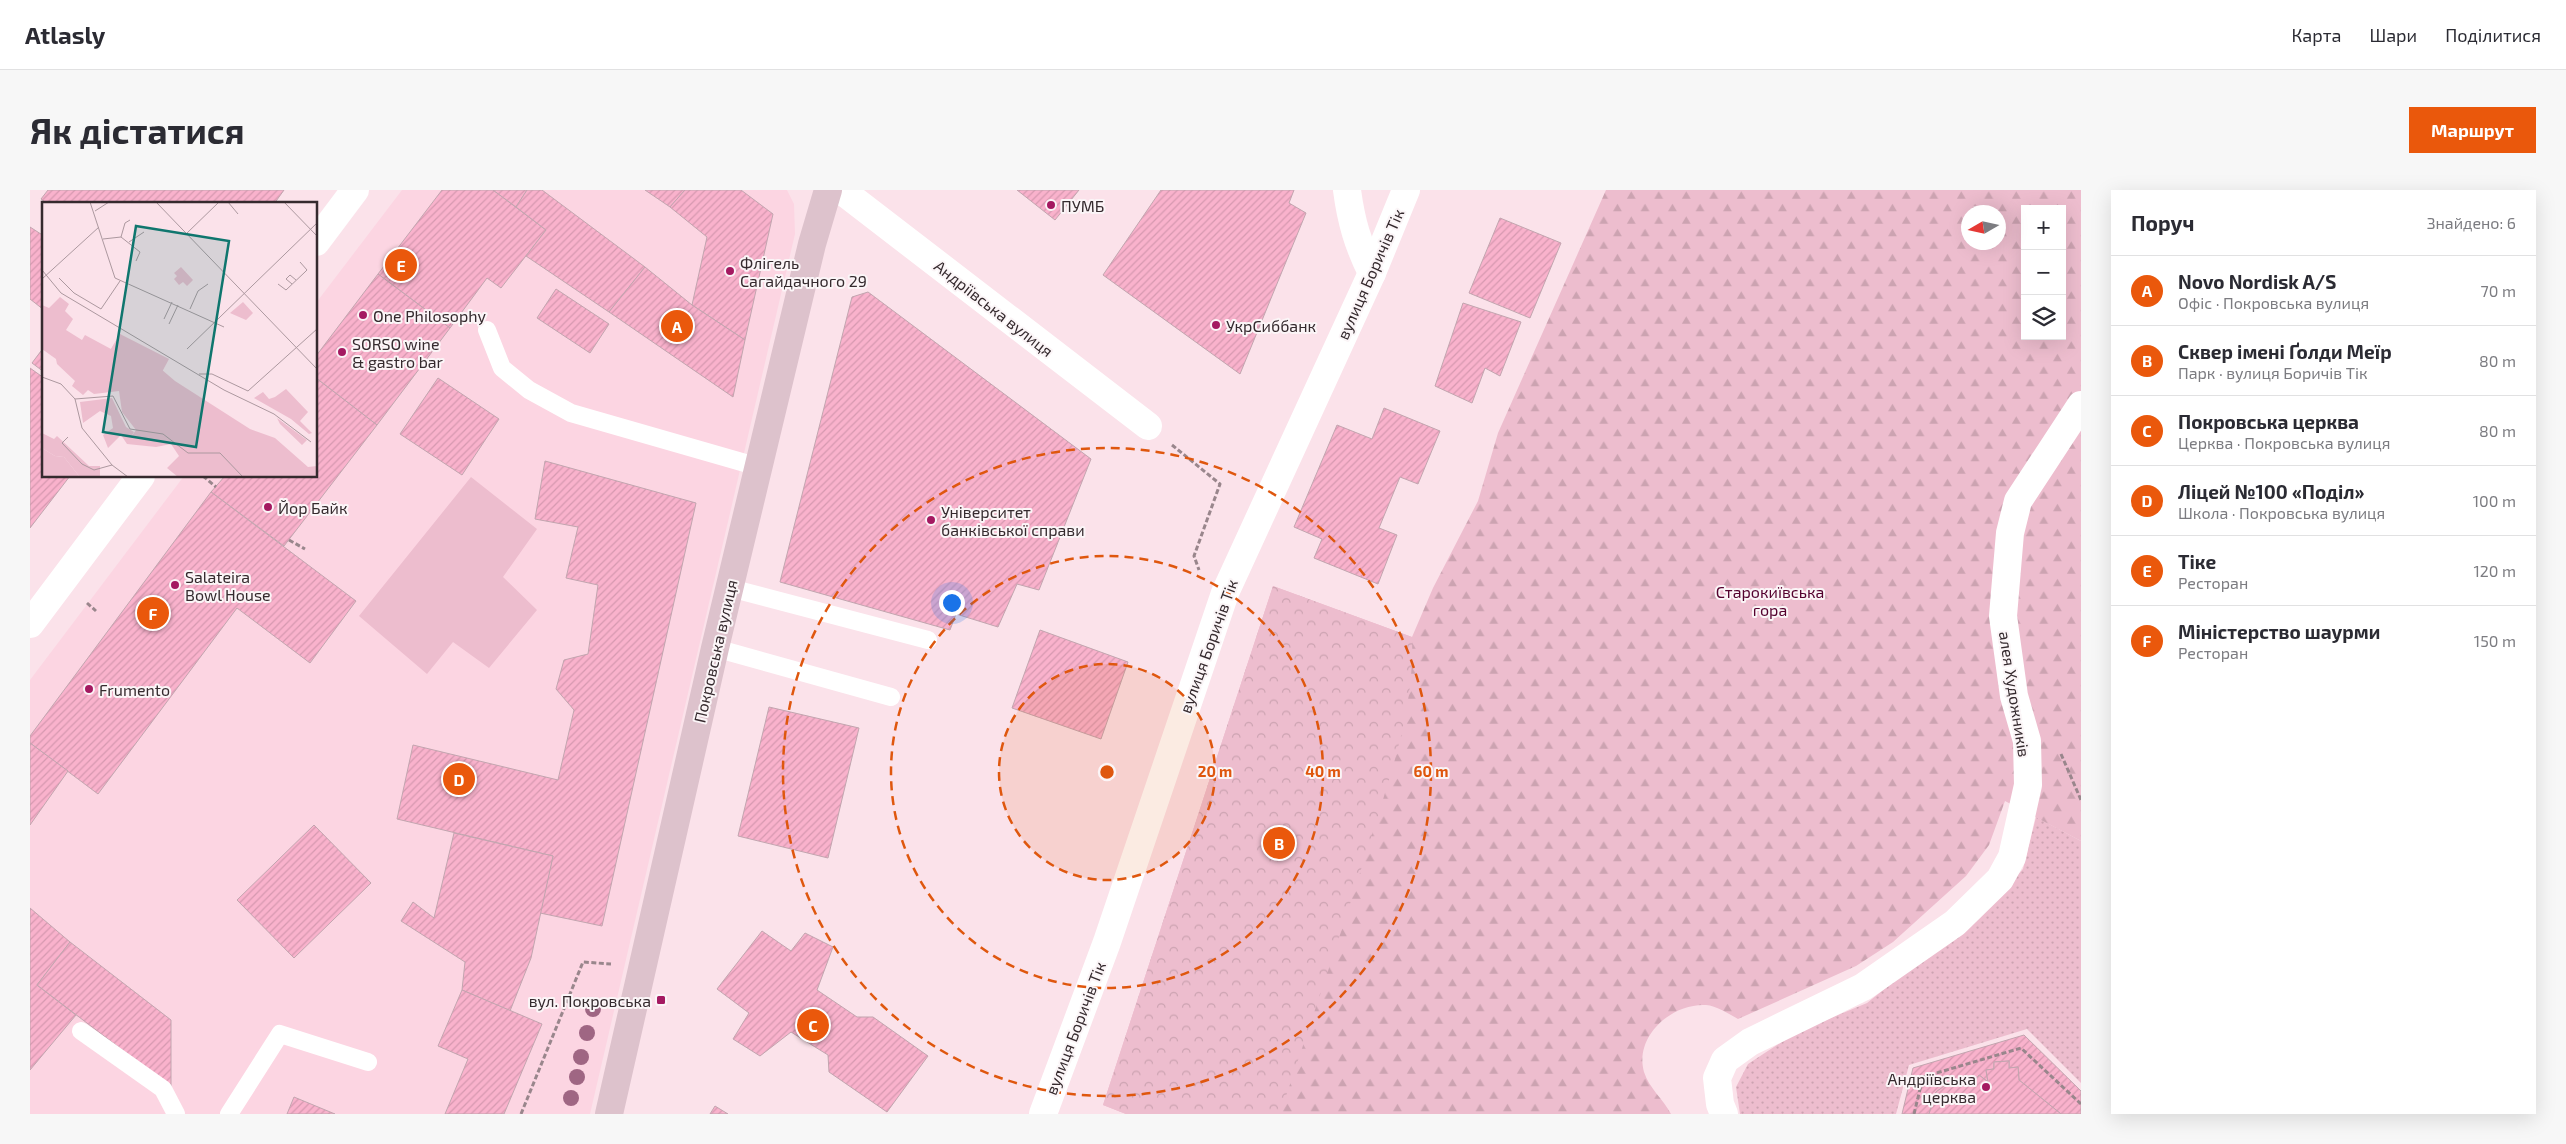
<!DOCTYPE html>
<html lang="uk">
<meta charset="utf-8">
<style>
body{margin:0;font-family:"Exo 2",sans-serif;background:#f7f7f7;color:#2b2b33}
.controls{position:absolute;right:15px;top:15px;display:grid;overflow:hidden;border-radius:0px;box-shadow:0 5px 20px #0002}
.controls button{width:45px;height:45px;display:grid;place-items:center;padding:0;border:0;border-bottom:1px solid #e1e1e2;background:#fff;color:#2b2b33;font:25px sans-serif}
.compass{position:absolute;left:1931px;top:15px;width:45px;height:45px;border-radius:50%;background:#fff;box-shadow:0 5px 20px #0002;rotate:261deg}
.you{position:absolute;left:921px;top:412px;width:18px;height:18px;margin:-12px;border:4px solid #fff;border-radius:50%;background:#1a73e8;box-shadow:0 0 0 8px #1a73e833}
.badge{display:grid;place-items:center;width:32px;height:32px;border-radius:50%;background:#ea580c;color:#fff;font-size:16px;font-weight:700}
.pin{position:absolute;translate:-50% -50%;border:2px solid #fff;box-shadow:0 1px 5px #0006}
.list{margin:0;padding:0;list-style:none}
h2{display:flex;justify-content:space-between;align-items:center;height:65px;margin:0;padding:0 20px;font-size:21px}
h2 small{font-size:16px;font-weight:400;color:#7c7c81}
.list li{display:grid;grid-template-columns:32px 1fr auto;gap:15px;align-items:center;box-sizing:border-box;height:70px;padding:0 20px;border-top:1px solid #e1e1e2}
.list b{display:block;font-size:19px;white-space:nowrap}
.list p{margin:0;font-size:16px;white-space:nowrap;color:#7c7c81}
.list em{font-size:16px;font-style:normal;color:#7c7c81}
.icon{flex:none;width:28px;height:28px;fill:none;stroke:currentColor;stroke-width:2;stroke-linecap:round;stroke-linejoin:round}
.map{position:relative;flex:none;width:2051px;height:924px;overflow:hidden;border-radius:0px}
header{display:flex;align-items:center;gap:30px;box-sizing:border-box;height:70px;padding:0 25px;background:#fff;border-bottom:1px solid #e1e1e2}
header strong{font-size:24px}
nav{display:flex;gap:28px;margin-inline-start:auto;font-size:18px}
.intro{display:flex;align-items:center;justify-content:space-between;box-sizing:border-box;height:120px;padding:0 30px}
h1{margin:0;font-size:35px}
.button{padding:12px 22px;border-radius:0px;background:#ea580c;color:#fff;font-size:18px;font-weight:700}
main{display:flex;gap:30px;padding:0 30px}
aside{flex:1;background:#fff;border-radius:0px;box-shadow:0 5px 20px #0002}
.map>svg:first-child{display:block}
.built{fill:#fcd5e2}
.grass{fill:url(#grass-dots)}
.forest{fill:url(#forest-firs);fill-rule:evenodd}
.park{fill:url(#park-crowns)}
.pitch{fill:#edbdce}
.building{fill:url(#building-hatch);stroke:#c2a5af}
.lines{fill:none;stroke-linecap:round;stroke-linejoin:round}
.path{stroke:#99868c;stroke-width:3;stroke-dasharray:5 2.5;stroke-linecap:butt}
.lane{stroke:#fff;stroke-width:18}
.street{stroke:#fff;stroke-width:28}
.secondary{stroke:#ddc2cc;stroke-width:28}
.tree{fill:#9f6683}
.ring{fill:none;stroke:#df570e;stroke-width:2.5;stroke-dasharray:9 6}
.poi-dot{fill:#a41961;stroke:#fbf5f7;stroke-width:2}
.labels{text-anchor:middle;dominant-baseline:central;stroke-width:4;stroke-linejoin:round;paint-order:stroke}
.poi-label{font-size:16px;fill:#352a2e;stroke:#fbf5f7;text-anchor:start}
.street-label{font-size:16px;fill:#352a2e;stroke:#fbf5f7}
.park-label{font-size:16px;fill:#54012e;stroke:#fbf5f7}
.inset-road{fill:none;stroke:#ac989f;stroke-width:1}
.view{fill:#0f766e;fill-opacity:0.15;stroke:#0f766e;stroke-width:2.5}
.inset-edge{fill:none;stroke:#352a2e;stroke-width:2.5}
.centre{fill:#df570e;stroke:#fbf5f7;stroke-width:2.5}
.ring-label{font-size:15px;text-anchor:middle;font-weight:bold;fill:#df570e;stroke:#fbf5f7;stroke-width:4;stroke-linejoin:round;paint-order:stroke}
</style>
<header>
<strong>Atlasly</strong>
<nav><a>Карта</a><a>Шари</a><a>Поділитися</a></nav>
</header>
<div class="intro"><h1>Як дістатися</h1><a class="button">Маршрут</a></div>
<main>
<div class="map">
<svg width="2051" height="924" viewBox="0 0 2051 924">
<defs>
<pattern id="grass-dots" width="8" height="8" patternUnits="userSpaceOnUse" patternTransform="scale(1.25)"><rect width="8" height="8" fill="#edbdce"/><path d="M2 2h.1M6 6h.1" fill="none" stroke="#cca3b1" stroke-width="1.8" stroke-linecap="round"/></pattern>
<pattern id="forest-firs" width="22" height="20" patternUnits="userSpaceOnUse" patternTransform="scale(1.25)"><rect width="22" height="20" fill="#edbdce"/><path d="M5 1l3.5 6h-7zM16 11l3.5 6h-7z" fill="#cca3b1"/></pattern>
<pattern id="park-crowns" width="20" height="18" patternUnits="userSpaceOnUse" patternTransform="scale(1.25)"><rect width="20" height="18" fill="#edbdce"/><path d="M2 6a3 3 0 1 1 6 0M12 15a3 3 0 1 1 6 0" fill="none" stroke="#cca3b1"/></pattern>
<pattern id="building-hatch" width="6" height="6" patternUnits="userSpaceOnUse" patternTransform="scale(1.25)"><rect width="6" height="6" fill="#f9b2cc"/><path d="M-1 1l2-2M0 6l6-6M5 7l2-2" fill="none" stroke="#d699b0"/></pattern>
</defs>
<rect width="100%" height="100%" fill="#fbe2ea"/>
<polygon class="built" points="372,0 757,0 764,14 765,44 560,924 0,924 0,490 154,286 286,286 286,113"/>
<polygon class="grass" points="2006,627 2051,651 2051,893 1997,839 1879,875 1866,924 1710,924 1706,897 1718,874 1767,842 1837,813 1965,710 1993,679"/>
<path class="forest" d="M1576,0H2051V651L1975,611L1959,655L1936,686L1863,752L1826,776L1708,829C1699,824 1687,816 1676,815C1642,813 1604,846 1614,882C1619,898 1633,909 1641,924H1096L1073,915L1243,396L1382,447L1403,398L1448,311L1468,243ZM1995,19H2032V146H1995ZM1939,22H1969V52H1939Z"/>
<path class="park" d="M1243,396L1382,447C1385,519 1360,586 1339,654C1311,745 1280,834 1250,924H1096L1073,915Z"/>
<polygon class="pitch" points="441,287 507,339 473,387 507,420 459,478 423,452 397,484 329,426"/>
<g class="building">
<polygon points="18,0 254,0 244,14 18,14 11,9"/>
<polygon points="412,0 463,0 516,40 471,98 457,88 420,138 348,84"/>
<polygon points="463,0 497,0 486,17"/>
<polygon points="497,0 512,0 615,77 579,122 496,66 516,40 486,17"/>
<polygon points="615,0 655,0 640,17"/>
<polygon points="655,0 711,0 743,24 715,150 662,115 677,47 640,17"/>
<polygon points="987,0 1049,0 1025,30"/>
<polygon points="1131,0 1264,0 1259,13 1276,23 1210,184 1073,85"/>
<polygon points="1470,28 1531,53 1500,128 1439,103"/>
<polygon points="0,37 14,46 14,120 0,109"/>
<polygon points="615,77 662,115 715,150 703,207 579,122"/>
<polygon points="348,84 420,138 347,235 286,188 286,166"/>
<polygon points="526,99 579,134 560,163 507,128"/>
<polygon points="838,102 1061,269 1009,400 987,394 968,437 926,424 920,440 750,392 822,107"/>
<polygon points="1433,113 1491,132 1470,186 1455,178 1442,213 1405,196"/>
<polygon points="14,157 14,182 2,173"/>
<polygon points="0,178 14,188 14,286 40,286 0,338"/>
<polygon points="286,188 347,235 254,356 181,302 195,286 286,286"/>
<polygon points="408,188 469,229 432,285 370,244"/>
<polygon points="1354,218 1410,241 1388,294 1370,287 1349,338 1367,345 1348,394 1284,368 1292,349 1264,337 1307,235 1342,249"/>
<polygon points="515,271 666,313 572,736 510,723 523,666 367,629 383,555 528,590 544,520 526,499 534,470 558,464 568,395 536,388 548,337 505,329"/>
<polygon points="181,302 326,411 280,473 207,418 68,604 0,553 0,546"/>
<polygon points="1010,440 1098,472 1071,549 982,518"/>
<polygon points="739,517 829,538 798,668 708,646"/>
<polygon points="0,553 38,581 0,635"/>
<polygon points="284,635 341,693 264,768 207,710"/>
<polygon points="424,643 523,666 501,768 480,821 432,800 435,772 371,731 383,712 404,728"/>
<polygon points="0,718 40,752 7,795 46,825 0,880"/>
<polygon points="732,741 761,761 775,743 803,757 787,800 827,827 843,827 898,866 857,922 799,882 798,865 761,842 730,866 703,849 719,823 687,799"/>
<polygon points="40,752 141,830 141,897 7,795"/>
<polygon points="432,800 512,834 474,924 415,924 438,869 408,856"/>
<polygon points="1994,845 2051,901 2051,924 1872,924 1883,878"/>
<polygon points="1979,871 1979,878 1988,877 1989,890 2031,924 1899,924 1906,902 1917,894 1927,891 1940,896 1949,885 1958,892 1956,880 1964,879 1964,872"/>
<polygon points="1979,871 1979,878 1988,877 1989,890 2031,924 1899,924 1906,902 1917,894 1927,891 1940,896 1949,885 1958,892 1956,880 1964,879 1964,872"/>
<polygon points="264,907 305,924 257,924"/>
<polygon points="685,916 698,924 680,924"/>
</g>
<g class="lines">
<g class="path">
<polyline points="1142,255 1190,294 1164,366 1169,380"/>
<polyline points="173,286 186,297"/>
<polyline points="259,350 275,359"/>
<polyline points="57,413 66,421"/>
<polyline points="2031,564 2051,610"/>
<polyline points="491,924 553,772 581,774"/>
<polyline points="1884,924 1893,887 1991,858 2051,914"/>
</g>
<g class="lane">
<polyline points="457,140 472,178 499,200 541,223 729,277"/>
<polyline points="700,398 898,450"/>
<polyline points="685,458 861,507"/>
<polyline points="51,841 133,899 146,924"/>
<polyline points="199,924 250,844 338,872"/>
</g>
<g class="street">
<polyline points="811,0 1118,236"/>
<path d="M1317,0C1321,31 1328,55 1342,83"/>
<polyline points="286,52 325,0"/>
<polyline points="0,434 111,286"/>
<polyline points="1013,924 1077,752 1195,403 1342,83 1376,0"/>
<polyline points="1694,924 1690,914 1687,888 1695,870 1720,852 1833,797 1925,733 1970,689 1982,667 1998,595 1997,551 1984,506 1973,426 1980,343 1988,311 2051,215"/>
</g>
<polyline class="secondary" points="579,924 685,458 782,54 798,0"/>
</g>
<g class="tree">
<circle cx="563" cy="819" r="8"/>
<circle cx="557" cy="843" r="8"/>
<circle cx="551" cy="867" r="8"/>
<circle cx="547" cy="887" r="8"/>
<circle cx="541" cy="908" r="8"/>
</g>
<circle cx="1077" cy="582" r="108" fill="#df570e" fill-opacity=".12"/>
<g class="ring">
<circle cx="1077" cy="582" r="108"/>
<circle cx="1077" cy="582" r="216"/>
<circle cx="1077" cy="582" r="324"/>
</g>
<g class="poi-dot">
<circle cx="1021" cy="15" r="5"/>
<circle cx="700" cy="81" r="5"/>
<circle cx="333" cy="125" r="5"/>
<circle cx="1186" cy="135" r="5"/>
<circle cx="312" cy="162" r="5"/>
<circle cx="238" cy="317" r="5"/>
<circle cx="901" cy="330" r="5"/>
<circle cx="145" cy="395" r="5"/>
<circle cx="59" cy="499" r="5"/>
<rect x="626" y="805" width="10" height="10" rx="2.5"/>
<circle cx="1956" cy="897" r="5"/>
</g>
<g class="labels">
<g class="poi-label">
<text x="1031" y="15">ПУМБ</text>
<text x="710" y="72">Флігель<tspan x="710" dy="18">Сагайдачного 29</tspan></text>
<text x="343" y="125">One Philosophy</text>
<text x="1196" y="135">УкрСиббанк</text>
<text x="322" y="153">SORSO wine<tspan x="322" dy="18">&amp; gastro bar</tspan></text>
<text x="248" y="317">Йор Байк</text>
<text x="911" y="321">Університет<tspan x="911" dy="18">банківської справи</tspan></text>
<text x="155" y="386">Salateira<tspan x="155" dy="18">Bowl House</tspan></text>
<text x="69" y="499">Frumento</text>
<text x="621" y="810" text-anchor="end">вул. Покровська</text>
<text x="1946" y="888" text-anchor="end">Андріївська<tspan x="1946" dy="18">церква</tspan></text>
</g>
<g class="street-label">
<text transform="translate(1340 84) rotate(-66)">вулиця Боричів Тік</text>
<text transform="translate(964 118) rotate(38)">Андріївська вулиця</text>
<text transform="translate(1178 456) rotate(-70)">вулиця Боричів Тік</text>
<text transform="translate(685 461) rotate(-77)">Покровська вулиця</text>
<text transform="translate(1985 504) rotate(81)">алея Художників</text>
<text transform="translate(1045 838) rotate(-69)">вулиця Боричів Тік</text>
</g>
<g class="park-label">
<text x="1740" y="401">Старокиївська<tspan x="1740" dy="18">гора</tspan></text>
</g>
</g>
<g transform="translate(12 12)">
<rect width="275" height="275" fill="#fbe2ea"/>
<path d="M201,100L211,111L204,118L188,111ZM70,196L84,225L92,230L89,235L79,233L66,246L61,233L71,226L69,214L58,209L41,221L38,200ZM235,216L265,238L260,243L238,222ZM0,246L13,254L22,255L37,274L0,275Z" fill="#edbdce"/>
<path d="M18,95L27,102L23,109L31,117L24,128L40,138L43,133L69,147L78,132L133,179L208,227L233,236L266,265L275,264V275H136L125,266L137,254L129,242L114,245L85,242L79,233L89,235L94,228L80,210L77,189L52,192L46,188L41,193L30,184L33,179L15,162L14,157L0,147V103L7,106ZM244,187L266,210L258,219L270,231L267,232L249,217L212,196L221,190L227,197L233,195ZM0,231L12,237L15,234L47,264H58V275L37,274L22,255L13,254L0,246Z" fill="#edbdce"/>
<path d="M78,132L127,157L120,170L69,147Z" fill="#edbdce"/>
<path d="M139,65L151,78L145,84L141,80L137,83L132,77L135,74L132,71Z" fill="#edbdce"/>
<path class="inset-road" d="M48,0L73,76L182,125M114,0L275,167M186,0L196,12M242,0L275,34M53,9L67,0M144,32L177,0M79,35L98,50L94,59M61,37L79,35L83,21L88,18M87,40L102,30M0,68L19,91L182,188L232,212L269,240M17,76L32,91L59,107L78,79M0,77L57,25M236,82L244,88L263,70L265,68L258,60M250,82L244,77L248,73L254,78M148,107L156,89L166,82M122,117L130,100M127,122L136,103M145,147L275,21M157,172H170L206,189L275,127M0,175L19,182L33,197L40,226L70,263L86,275M33,197L71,194L88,227L121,232L146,251H178L201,275M26,235L20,241L40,262L52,268L70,263"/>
<path class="view" d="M94,24L187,39L154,245L61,230Z"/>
<rect width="275" height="275" class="inset-edge"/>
</g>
<circle cx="1077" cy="582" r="8" class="centre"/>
<g class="ring-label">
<text x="1185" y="587">20 m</text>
<text x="1293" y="587">40 m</text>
<text x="1401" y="587">60 m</text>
</g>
</svg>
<div class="controls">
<button>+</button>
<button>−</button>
<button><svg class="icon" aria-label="layers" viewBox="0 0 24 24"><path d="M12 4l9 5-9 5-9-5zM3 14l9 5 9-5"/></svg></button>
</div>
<svg class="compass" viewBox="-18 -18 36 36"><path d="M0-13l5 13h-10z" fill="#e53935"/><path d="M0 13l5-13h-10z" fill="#7c7c81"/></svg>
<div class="you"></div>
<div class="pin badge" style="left:647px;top:136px">A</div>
<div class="pin badge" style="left:1249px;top:653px">B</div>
<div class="pin badge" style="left:783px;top:835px">C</div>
<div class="pin badge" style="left:429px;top:589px">D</div>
<div class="pin badge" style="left:371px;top:75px">E</div>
<div class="pin badge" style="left:123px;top:423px">F</div>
</div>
<aside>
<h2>Поруч<small>Знайдено: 6</small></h2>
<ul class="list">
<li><span class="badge">A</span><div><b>Novo Nordisk A/S</b><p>Офіс · Покровська вулиця</p></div><em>70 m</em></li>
<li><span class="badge">B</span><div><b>Сквер імені Ґолди Меїр</b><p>Парк · вулиця Боричів Тік</p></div><em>80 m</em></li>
<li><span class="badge">C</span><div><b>Покровська церква</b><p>Церква · Покровська вулиця</p></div><em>80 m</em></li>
<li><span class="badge">D</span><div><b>Ліцей №100 «Поділ»</b><p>Школа · Покровська вулиця</p></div><em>100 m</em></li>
<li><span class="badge">E</span><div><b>Тіке</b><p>Ресторан</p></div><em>120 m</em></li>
<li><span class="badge">F</span><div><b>Міністерство шаурми</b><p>Ресторан</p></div><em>150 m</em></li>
</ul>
</aside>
</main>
